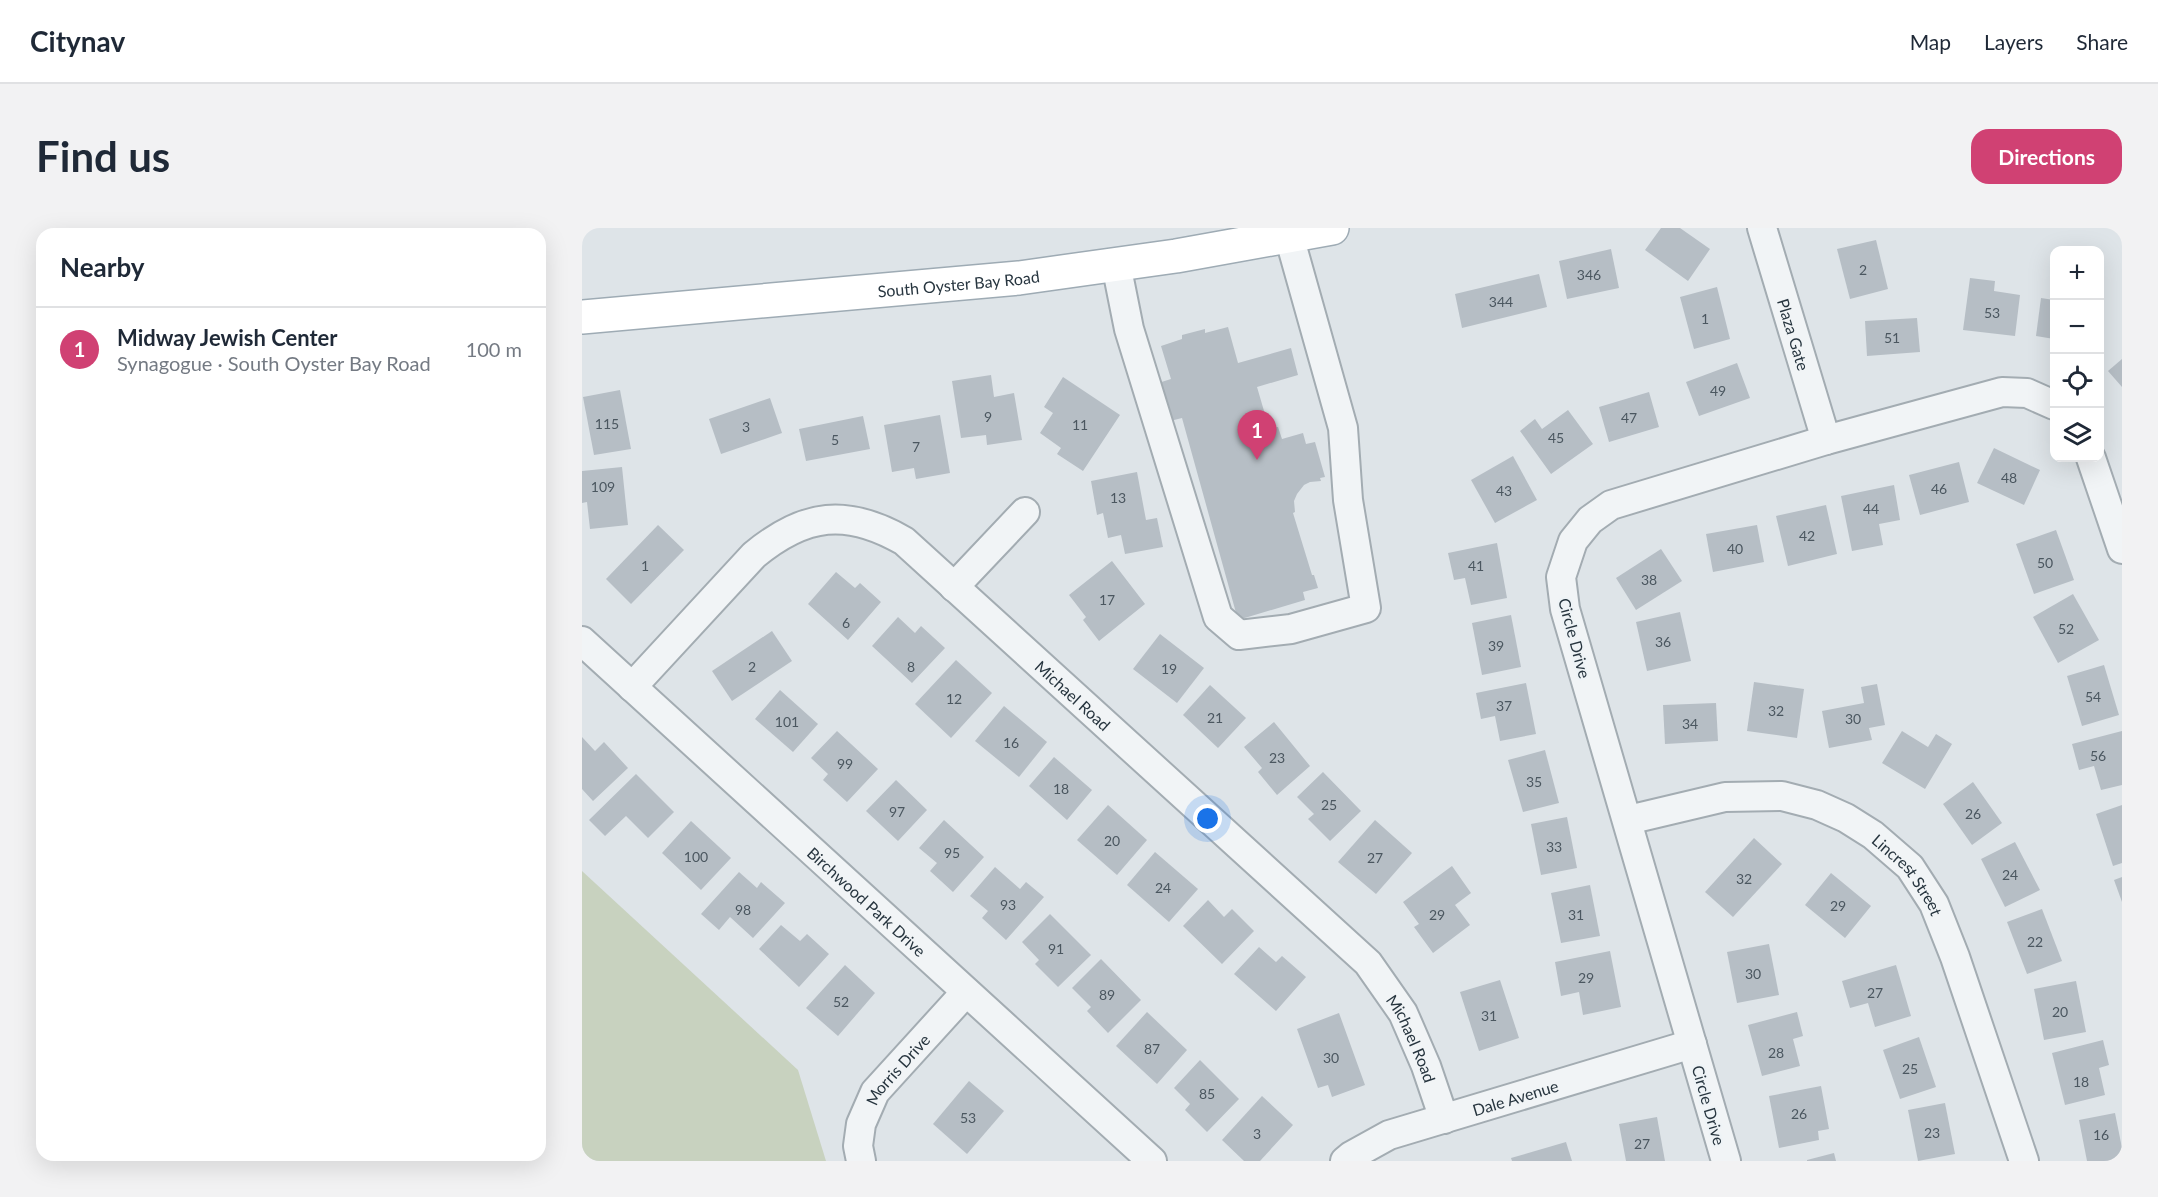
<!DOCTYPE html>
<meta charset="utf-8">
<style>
body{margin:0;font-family:Lato,sans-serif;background:#f2f2f3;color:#1f2937}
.controls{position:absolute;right:18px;top:18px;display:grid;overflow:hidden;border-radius:12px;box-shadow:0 6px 24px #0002}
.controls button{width:54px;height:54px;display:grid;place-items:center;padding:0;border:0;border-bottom:2px solid #e0e1e3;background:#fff;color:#1f2937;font:30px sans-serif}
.you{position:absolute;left:626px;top:591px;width:21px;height:21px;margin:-15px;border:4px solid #fff;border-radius:50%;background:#1a73e8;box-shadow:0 0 0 9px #1a73e833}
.badge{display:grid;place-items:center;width:39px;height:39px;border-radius:50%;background:#d04173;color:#fff;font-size:20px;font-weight:700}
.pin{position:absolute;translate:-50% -50px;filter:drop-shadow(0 2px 3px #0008)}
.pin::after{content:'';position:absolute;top:32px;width:21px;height:18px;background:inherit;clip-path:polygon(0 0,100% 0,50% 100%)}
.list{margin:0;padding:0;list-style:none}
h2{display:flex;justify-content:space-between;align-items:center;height:78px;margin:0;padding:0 24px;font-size:26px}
h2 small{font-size:20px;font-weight:400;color:#747a83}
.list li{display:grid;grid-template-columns:39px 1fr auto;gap:18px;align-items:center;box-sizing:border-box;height:84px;padding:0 24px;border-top:2px solid #e0e1e3}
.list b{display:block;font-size:22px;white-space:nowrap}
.list p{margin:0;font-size:20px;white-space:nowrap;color:#747a83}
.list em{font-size:20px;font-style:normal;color:#747a83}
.icon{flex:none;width:33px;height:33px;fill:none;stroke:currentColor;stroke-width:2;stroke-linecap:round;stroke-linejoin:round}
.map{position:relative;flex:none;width:1540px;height:933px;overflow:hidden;border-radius:18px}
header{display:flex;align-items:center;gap:36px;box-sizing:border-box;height:84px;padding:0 30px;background:#fff;border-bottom:2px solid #e0e1e3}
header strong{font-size:28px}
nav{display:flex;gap:33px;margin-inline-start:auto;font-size:21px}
.intro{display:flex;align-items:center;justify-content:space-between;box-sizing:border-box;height:144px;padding:0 36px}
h1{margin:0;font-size:42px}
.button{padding:15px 27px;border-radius:18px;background:#d04173;color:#fff;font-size:21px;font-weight:700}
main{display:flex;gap:36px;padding:0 36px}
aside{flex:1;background:#fff;border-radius:18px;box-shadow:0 6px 24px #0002}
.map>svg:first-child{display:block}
.green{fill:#c8d2bf}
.building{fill:#b6bec5}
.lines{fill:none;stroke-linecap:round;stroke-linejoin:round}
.minor-casing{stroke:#a3acb2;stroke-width:32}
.major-casing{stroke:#9eabb4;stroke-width:36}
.minor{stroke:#f1f4f6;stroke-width:28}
.major{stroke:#fff;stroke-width:33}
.labels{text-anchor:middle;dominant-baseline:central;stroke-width:4.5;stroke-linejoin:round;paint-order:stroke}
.number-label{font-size:14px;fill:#4b5760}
.street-label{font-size:16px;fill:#27353f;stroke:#eef3f6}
</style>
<header>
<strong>Citynav</strong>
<nav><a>Map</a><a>Layers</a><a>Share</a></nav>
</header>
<div class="intro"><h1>Find us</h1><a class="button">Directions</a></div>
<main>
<aside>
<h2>Nearby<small></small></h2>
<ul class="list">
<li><span class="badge">1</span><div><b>Midway Jewish Center</b><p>Synagogue · South Oyster Bay Road</p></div><em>100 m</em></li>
</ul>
</aside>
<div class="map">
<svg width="1540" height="933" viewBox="0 0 1540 933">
<rect width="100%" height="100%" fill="#dee4e8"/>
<polygon class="green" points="0,643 216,842 244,933 0,933"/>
<g class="building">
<polygon points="1079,0 1098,0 1128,21 1106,53 1063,22"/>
<polygon points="1294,12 1306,61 1268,71 1255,21"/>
<polygon points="1029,21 1037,60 985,71 977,33"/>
<polygon points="957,46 965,79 880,100 873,66"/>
<polygon points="1388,50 1413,53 1412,63 1438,67 1433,108 1381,102"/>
<polygon points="1135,59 1148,111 1112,121 1098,69"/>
<polygon points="1459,70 1472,72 1472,111 1454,108"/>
<polygon points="1335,90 1338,124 1285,128 1283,93"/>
<polygon points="646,99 656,135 709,120 716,147 675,159 687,200 696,199 700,211 721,205 724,216 733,214 743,249 738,250 739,253 728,254 722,257 715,266 712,273 713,284 711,285 730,347 732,347 736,360 721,364 723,372 656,392 600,190 580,195 570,157 589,151 579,118 600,111 600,107 623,101 623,105"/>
<polygon points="1540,131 1540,159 1526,143"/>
<polygon points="1155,135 1168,170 1117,188 1104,154"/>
<polygon points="409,147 412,169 432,165 440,212 405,217 404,207 379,210 370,153"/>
<polygon points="481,149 538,187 501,243 475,226 479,220 458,205 471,185 462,179"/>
<polygon points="38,162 49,221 12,227 1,169"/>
<polygon points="1067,164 1077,199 1027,214 1017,179"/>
<polygon points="188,170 200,205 139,226 127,191"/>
<polygon points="986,182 1011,216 969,246 938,203 953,191 960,201"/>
<polygon points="358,187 368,245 334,251 332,240 310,244 302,197"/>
<polygon points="281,188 288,221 224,233 217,201"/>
<polygon points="1412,220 1458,242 1442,277 1395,255"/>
<polygon points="931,228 955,272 913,295 889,252"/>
<polygon points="1377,234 1387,274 1338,287 1327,247"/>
<polygon points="40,239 46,297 8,301 5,274 0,275 0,243"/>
<polygon points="555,244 564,292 575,290 581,319 543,326 539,307 526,310 521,285 515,287 509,253"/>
<polygon points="1312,257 1318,292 1297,296 1301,317 1270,323 1259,268"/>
<polygon points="1244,277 1255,326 1206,338 1194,288"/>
<polygon points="76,297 102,322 49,376 24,351"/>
<polygon points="1175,297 1182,334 1131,344 1124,306"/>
<polygon points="1474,302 1492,352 1452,366 1434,316"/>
<polygon points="915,315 925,370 889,377 883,350 872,352 866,325"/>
<polygon points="1079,321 1100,353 1054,382 1034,350"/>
<polygon points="530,333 563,376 517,413 501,392 504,389 487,367"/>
<polygon points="254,344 273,360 278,355 299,374 266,412 226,376"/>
<polygon points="1491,366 1517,412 1476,435 1451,389"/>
<polygon points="1098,384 1109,433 1065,443 1054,394"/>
<polygon points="929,387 939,439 900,447 890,395"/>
<polygon points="316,389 333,405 339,398 363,420 330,455 290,418"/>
<polygon points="190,403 210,433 150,473 130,443"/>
<polygon points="578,406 622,440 595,475 551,441"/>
<polygon points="374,432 410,465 369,510 333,476"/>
<polygon points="1522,437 1537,487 1500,498 1485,448"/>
<polygon points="1172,454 1222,461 1215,510 1165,503"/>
<polygon points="944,455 954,506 918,513 913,488 899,491 894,465"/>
<polygon points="1295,456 1303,497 1287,500 1290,512 1247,520 1240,483 1282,475 1279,459"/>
<polygon points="628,457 664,490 636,520 601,487"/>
<polygon points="198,462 236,496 211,524 173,491"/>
<polygon points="1134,475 1136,513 1083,516 1081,477"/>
<polygon points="422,478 465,514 437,549 393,513"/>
<polygon points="692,494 728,538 695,567 676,544 680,540 662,519"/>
<polygon points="255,503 296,541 265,574 241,552 246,546 229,530"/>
<polygon points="1320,503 1346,519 1354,506 1370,516 1343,561 1300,535"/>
<polygon points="1540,503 1540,557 1519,562 1512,538 1497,542 1490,516"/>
<polygon points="0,509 13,523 22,514 46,540 11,573 0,561"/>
<polygon points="963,522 977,575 941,584 926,532"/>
<polygon points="472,529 510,562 485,592 447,558"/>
<polygon points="741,544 779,583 748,613 726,591 732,586 715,569"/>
<polygon points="54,546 92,584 66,610 44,588 23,608 7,592"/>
<polygon points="314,552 345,582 316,613 284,583"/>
<polygon points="1391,554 1420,595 1390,617 1361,576"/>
<polygon points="526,577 565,612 535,647 495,612"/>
<polygon points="1540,577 1540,635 1531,638 1514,586"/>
<polygon points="985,589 995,640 959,647 949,596"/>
<polygon points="362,592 402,629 371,664 348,643 355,635 337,620"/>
<polygon points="793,592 830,625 794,666 756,634"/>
<polygon points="109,593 149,630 119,662 80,625"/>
<polygon points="1172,610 1200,636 1151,689 1123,664"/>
<polygon points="1433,614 1458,662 1423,679 1399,631"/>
<polygon points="573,624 616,661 587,694 545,657"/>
<polygon points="870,638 889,665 873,677 888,697 851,725 832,699 837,696 821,674"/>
<polygon points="413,639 438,661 444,654 462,669 424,712 400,690 406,683 388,668"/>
<polygon points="157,644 175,660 179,654 203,675 171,710 148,689 137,702 119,686"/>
<polygon points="1249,645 1289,678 1263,710 1223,677"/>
<polygon points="1540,649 1540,674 1532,652"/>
<polygon points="1008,657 1018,708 979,715 969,665"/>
<polygon points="626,672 642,689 650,681 672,703 640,736 601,698"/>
<polygon points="1460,681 1480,733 1445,746 1425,694"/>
<polygon points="468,686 509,727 476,759 453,736 457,732 440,714"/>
<polygon points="199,697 218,713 225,706 247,726 217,759 177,721"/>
<polygon points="1187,716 1197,767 1155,775 1145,724"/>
<polygon points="677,719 694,734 700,728 724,749 694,783 652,746"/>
<polygon points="1028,723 1039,779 1001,787 997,764 979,768 973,734"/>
<polygon points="519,731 559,772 526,805 505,783 509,779 490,760"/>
<polygon points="263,737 293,765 256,808 224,780"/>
<polygon points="1314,737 1329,788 1293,799 1286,775 1268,780 1260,753"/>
<polygon points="918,752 937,810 897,823 878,764"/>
<polygon points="1494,753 1504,804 1462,812 1452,761"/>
<polygon points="565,784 605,822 575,856 534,818"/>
<polygon points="1215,784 1221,808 1211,811 1218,838 1180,848 1166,797"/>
<polygon points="757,785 783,857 750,869 746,857 736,860 715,801"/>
<polygon points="1337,809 1354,859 1318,871 1301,822"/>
<polygon points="1521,812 1527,837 1517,840 1523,867 1483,877 1470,825"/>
<polygon points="618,832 657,871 625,904 603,882 608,876 592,860"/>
<polygon points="387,853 422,883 385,926 351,896"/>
<polygon points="1239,858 1247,901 1236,903 1237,912 1197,920 1187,868"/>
<polygon points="680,868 711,897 678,933 662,933 640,912"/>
<polygon points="1363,875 1373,926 1336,933 1326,882"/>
<polygon points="1533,885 1540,920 1540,933 1505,933 1497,892"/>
<polygon points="1075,889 1083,933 1044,933 1037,896"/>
<polygon points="984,914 990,933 930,933 929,930"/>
<polygon points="1252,925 1254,933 1225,933 1225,932"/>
</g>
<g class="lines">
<defs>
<g id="minor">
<path id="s1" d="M1180,0L1244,212"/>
<polyline points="534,36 547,101 636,389 657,407 709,401 784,380 766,272 761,200 707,8"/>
<polyline points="1509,230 1540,321"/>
<polyline points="372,359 443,284"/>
<path id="s2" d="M0,413L570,933"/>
<path id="s3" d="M50,459L172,327C223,285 265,280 322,313L786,735L821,785L844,838L862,891"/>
<path id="s4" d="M1046,592L1143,569L1200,568L1235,577L1264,590L1291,607L1328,639L1352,676L1373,729L1442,933"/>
<path id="s5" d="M279,933L276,918L279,896L293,864L384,764"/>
<path id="s6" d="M763,933L769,928L807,907L1110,816"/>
<polyline points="1144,933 983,381 979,349 991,313 1008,292 1029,277 1244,212 1420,164 1445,165 1472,177"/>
</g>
<g id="major">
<path id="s7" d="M0,89L437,50L594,28L750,0"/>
</g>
</defs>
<use href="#minor" class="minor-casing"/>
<use href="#major" class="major-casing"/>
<use href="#minor" class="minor"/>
<use href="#major" class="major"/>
</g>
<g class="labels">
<g class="number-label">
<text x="1281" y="41">2</text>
<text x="1007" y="46">346</text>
<text x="919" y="73">344</text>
<text x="1410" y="84">53</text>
<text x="1123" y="90">1</text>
<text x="1310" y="109">51</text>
<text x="1136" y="162">49</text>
<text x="406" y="188">9</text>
<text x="1047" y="189">47</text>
<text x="25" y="195">115</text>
<text x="498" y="196">11</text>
<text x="164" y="198">3</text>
<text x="974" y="209">45</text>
<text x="253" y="211">5</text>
<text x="334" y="218">7</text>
<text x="1427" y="249">48</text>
<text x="21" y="258">109</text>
<text x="1357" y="260">46</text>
<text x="922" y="262">43</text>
<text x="536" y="269">13</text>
<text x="1289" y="280">44</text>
<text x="1225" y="307">42</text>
<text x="1153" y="320">40</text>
<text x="1463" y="334">50</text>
<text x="63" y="337">1</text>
<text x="894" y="337">41</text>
<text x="1067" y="351">38</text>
<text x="525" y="371">17</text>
<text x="264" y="394">6</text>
<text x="1484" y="400">52</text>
<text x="1081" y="413">36</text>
<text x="914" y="417">39</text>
<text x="170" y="438">2</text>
<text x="329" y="438">8</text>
<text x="587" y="440">19</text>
<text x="1511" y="468">54</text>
<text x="372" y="470">12</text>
<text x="922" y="477">37</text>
<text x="1194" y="482">32</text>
<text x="633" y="489">21</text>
<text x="1271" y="490">30</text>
<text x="205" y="493">101</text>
<text x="1108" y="495">34</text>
<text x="429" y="514">16</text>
<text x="1516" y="527">56</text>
<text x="695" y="529">23</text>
<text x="263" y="535">99</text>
<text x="952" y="553">35</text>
<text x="479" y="560">18</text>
<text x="747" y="576">25</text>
<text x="315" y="583">97</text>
<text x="1391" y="585">26</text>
<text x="530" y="612">20</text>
<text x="972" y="618">33</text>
<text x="370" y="624">95</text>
<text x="114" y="628">100</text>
<text x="793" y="629">27</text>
<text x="1428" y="646">24</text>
<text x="1162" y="650">32</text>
<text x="581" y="659">24</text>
<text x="426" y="676">93</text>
<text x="1256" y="677">29</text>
<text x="161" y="681">98</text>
<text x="855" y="686">29</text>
<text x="994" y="686">31</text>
<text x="1453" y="713">22</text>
<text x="474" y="720">91</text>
<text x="1171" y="745">30</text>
<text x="1004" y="749">29</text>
<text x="1293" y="764">27</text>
<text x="525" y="766">89</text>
<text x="259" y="773">52</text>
<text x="1478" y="783">20</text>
<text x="907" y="787">31</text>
<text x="570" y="820">87</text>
<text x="1194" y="824">28</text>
<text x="749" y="829">30</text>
<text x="1328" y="840">25</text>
<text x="1499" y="853">18</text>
<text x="625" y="865">85</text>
<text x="1217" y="885">26</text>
<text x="386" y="889">53</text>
<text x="1350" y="904">23</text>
<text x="675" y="905">3</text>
<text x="1519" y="906">16</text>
<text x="1060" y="915">27</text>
</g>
<g class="street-label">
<text stroke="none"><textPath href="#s7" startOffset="378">South Oyster Bay Road</textPath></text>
<text stroke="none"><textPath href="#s1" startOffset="111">Plaza Gate</textPath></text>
<text transform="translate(993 410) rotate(75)">Circle Drive</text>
<text stroke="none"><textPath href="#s3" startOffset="572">Michael Road</textPath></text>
<text stroke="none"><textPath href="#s4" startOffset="310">Lincrest Street</textPath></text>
<text stroke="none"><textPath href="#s2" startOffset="386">Birchwood Park Drive</textPath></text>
<text stroke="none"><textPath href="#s3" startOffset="1058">Michael Road</textPath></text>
<text stroke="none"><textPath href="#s5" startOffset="104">Morris Drive</textPath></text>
<text stroke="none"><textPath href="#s6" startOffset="183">Dale Avenue</textPath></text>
<text transform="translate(1127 877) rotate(74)">Circle Drive</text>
</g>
</g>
</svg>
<div class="controls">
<button>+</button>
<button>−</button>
<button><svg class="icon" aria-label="locate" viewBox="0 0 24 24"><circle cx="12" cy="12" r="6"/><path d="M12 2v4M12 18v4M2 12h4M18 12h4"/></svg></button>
<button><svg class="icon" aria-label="layers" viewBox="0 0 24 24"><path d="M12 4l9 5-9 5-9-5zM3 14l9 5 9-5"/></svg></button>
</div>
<div class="you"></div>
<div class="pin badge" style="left:675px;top:232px">1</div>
</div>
</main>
